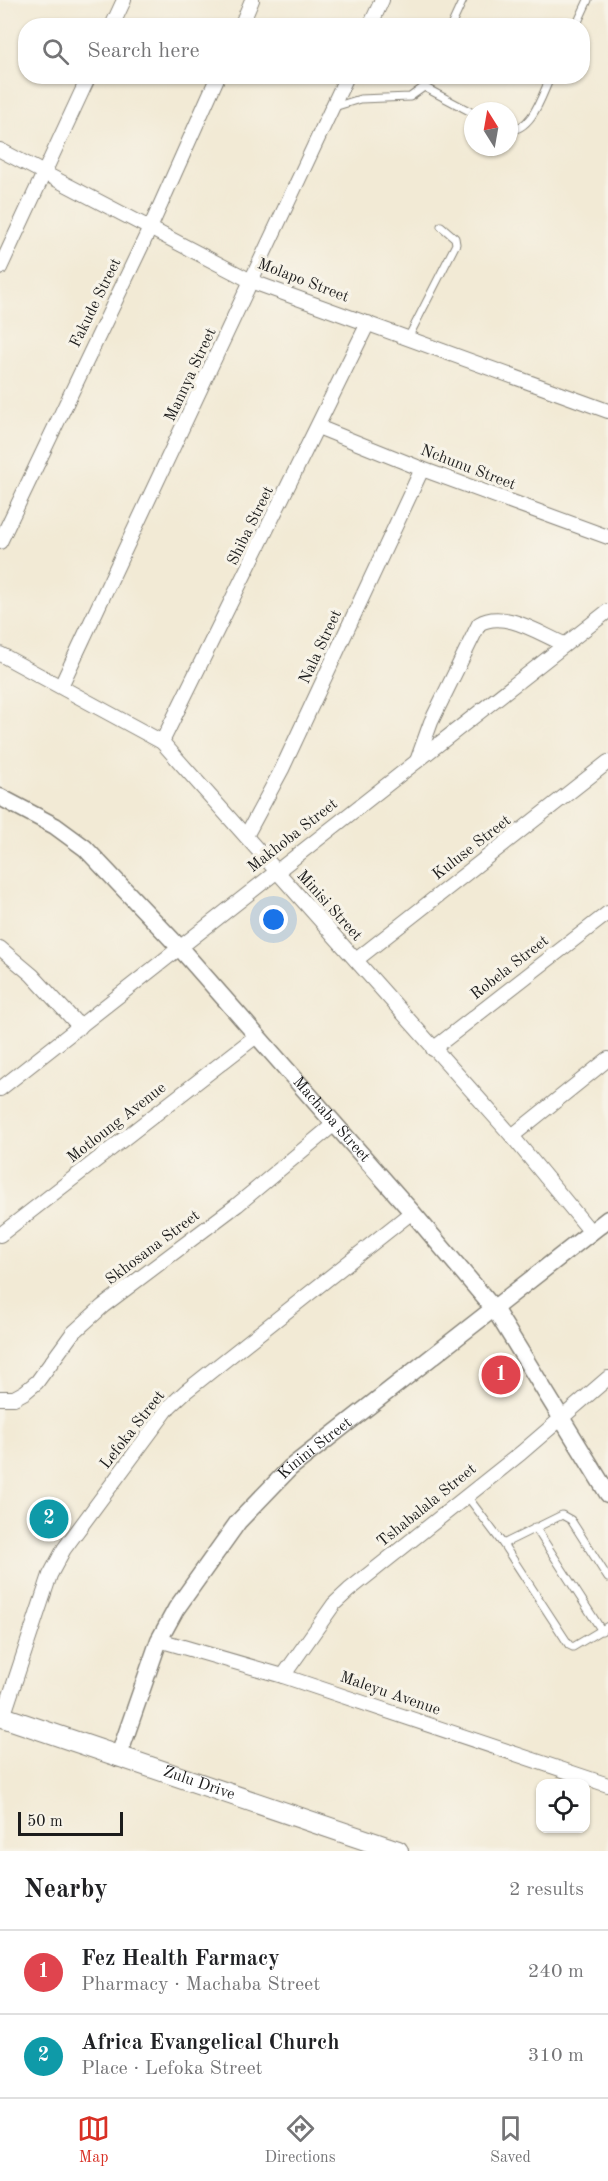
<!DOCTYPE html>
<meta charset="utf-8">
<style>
body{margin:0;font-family:"Old Standard TT",serif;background:#f2f2f2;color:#202124}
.controls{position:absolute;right:18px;bottom:18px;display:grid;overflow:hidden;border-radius:12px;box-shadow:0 2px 4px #0004}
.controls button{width:54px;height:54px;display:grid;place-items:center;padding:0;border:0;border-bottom:2px solid #e0e0e0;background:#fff;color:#202124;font:30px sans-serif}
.compass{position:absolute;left:464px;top:102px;width:54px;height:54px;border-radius:50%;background:#fff;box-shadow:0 2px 4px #0004;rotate:349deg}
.scale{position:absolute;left:18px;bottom:15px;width:105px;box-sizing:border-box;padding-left:6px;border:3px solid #1c1c1c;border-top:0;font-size:16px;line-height:21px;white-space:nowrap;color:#1c1c1c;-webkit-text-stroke:4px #f7f3e8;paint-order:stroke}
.you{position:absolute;left:274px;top:920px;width:21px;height:21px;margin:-15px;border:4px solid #fff;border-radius:50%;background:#1a73e8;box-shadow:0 0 0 9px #1a73e833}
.badge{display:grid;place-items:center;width:39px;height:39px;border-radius:50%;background:#d93025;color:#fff;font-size:20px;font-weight:700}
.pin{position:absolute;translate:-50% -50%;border:3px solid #fff;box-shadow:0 2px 6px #0006}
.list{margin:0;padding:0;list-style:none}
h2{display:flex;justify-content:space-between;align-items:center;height:78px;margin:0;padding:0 24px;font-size:26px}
h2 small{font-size:20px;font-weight:400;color:#757577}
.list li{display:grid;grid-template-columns:39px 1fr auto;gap:18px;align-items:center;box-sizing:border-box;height:84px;padding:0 24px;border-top:2px solid #e0e0e0}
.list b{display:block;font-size:22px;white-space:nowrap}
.list p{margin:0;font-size:20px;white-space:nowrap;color:#757577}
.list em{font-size:20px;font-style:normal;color:#757577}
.icon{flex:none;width:33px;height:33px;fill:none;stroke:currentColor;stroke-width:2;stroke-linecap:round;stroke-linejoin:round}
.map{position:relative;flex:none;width:608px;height:1851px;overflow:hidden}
.search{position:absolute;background:#fff;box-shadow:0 2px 4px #0004;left:18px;right:18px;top:18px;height:66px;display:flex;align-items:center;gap:15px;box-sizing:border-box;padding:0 21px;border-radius:24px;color:#757577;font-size:22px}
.sheet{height:246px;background:#fff}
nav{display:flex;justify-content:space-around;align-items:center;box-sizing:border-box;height:84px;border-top:2px solid #e0e0e0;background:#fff;font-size:16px;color:#757577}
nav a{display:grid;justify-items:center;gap:3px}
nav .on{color:#d93025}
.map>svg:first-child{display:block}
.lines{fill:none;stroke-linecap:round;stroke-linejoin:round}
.service-casing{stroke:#878378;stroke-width:9}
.minor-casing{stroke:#878378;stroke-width:16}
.tertiary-casing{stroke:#878378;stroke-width:19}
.secondary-casing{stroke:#878378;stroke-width:22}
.service{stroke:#fff;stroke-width:7}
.minor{stroke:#fff;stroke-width:14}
.tertiary{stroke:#fff;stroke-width:16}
.secondary{stroke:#fff;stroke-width:20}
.labels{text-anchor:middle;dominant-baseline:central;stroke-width:6;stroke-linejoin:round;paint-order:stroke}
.street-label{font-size:16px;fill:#1c1c1c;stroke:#f7f3e8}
</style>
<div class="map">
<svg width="608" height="1851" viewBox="0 0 608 1851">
<rect width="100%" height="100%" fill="#f7f3e8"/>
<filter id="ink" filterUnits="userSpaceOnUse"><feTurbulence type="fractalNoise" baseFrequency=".0167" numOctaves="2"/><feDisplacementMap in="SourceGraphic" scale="12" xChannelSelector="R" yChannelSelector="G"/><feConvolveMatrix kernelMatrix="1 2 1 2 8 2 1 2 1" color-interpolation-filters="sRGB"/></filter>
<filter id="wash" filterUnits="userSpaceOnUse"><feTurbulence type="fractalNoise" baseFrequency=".008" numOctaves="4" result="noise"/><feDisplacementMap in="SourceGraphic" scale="24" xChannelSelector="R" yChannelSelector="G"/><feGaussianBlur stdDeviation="1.35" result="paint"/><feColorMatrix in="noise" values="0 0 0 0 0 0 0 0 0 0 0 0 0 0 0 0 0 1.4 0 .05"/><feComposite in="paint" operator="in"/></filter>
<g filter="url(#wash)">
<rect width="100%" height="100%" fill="#f2ead5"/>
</g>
<g filter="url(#ink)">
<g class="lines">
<defs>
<g id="service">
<polyline points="451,26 463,0"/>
<polyline points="576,26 588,0"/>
<polyline points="424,87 473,113"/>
<polyline points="334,107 360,99 410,97 424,87 429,76"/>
<path d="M509,130C533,130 542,94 551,76"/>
<polyline points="408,338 456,244 455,238 441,226"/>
<polyline points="467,1496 503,1544 569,1645 573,1647 608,1626"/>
<polyline points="535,1527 602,1631"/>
<polyline points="503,1544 562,1515 571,1520 608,1578"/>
</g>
<g id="minor">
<polyline points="112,26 124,0"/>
<polyline points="241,26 252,0"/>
<polyline points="370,26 382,0"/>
<polyline points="0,150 253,282 608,411"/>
<polyline points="0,268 89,76"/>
<polyline points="318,427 422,469 608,537"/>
<polyline points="0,542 151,226 218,76"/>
<polyline points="0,654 162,742 512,1136 591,1232"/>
<polyline points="61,686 347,76"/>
<polyline points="162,742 368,323"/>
<path d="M417,761L431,722L479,624C504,609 540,634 564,644"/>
<polyline points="246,836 282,769 422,469"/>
<polyline points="0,948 32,975 80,1027"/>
<polyline points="356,960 608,762"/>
<polyline points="433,1049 608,913"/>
<polyline points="0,1089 608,611"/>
<polyline points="512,1136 608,1059"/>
<polyline points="0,1235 255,1037"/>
<polyline points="0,1398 14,1398 25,1392 37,1382 72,1334 103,1306 237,1205 333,1125"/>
<polyline points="159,1640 283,1676 608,1785"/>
<polyline points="283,1676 334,1604 349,1590 521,1453 608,1378"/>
<polyline points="3,1717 50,1575 64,1549 169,1407 185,1392 412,1212"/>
</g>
<g id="tertiary">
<path id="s1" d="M0,797L55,826L85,848L179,947L412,1212L495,1310L608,1494"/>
<path id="s2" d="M118,1758L159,1640L176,1609L238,1522L290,1468L608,1219"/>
</g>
<g id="secondary">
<path id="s3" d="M0,1716L398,1851"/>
</g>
</defs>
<use href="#service" class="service-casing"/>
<use href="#minor" class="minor-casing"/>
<use href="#tertiary" class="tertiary-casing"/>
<use href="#secondary" class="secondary-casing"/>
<use href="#service" class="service"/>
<use href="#minor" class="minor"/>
<use href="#tertiary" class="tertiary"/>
<use href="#secondary" class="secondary"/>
</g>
</g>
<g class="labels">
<g class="street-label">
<text transform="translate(303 281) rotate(21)">Molapo Street</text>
<text transform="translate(96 303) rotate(-64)">Fakude Street</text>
<text transform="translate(191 375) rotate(-65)">Mannya Street</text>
<text transform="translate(468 468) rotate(21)">Nchunu Street</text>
<text transform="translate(251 526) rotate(-64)">Shiba Street</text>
<text transform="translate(321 647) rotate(-65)">Nala Street</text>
<text transform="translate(293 836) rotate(-38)">Makhoba Street</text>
<text transform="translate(472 848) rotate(-38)">Kuluse Street</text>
<text transform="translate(329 906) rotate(48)">Minisi Street</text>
<text transform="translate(510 968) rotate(-38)">Robela Street</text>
<text stroke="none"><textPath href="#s1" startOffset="466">Machaba Street</textPath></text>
<text transform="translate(117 1123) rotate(-38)">Motloung Avenue</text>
<text transform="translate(153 1248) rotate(-37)">Skhosana Street</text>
<text transform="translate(133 1430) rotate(-52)">Lefoka Street</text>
<text stroke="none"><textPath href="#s2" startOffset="374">Kinini Street</textPath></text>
<text transform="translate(427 1506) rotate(-39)">Tshabalala Street</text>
<text transform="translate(390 1694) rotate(19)">Maleyu Avenue</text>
<text stroke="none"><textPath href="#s3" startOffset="210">Zulu Drive</textPath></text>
</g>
</g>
</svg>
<div class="controls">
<button><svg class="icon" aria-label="locate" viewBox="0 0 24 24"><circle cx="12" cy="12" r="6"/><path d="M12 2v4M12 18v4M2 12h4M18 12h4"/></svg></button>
</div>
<svg class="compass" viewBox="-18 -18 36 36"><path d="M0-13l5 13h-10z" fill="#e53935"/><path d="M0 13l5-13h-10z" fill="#757577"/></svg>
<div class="scale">50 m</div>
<div class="you"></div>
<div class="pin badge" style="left:501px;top:1375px;background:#e0444e">1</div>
<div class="pin badge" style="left:49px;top:1519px;background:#0f9aa8">2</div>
<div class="search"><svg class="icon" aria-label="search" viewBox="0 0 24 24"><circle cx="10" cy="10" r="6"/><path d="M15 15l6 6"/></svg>Search here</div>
</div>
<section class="sheet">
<h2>Nearby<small>2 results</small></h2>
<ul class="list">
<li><span class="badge" style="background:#e0444e">1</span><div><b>Fez Health Farmacy</b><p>Pharmacy · Machaba Street</p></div><em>240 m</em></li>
<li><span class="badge" style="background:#0f9aa8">2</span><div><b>Africa Evangelical Church</b><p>Place · Lefoka Street</p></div><em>310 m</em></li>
</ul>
</section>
<nav>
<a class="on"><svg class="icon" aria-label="map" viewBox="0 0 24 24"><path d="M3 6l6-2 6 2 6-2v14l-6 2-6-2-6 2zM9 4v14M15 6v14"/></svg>Map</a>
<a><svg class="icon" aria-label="directions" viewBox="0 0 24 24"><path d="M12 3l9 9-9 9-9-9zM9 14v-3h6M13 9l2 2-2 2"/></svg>Directions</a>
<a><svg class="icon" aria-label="saved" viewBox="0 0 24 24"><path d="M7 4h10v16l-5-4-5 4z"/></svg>Saved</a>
</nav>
